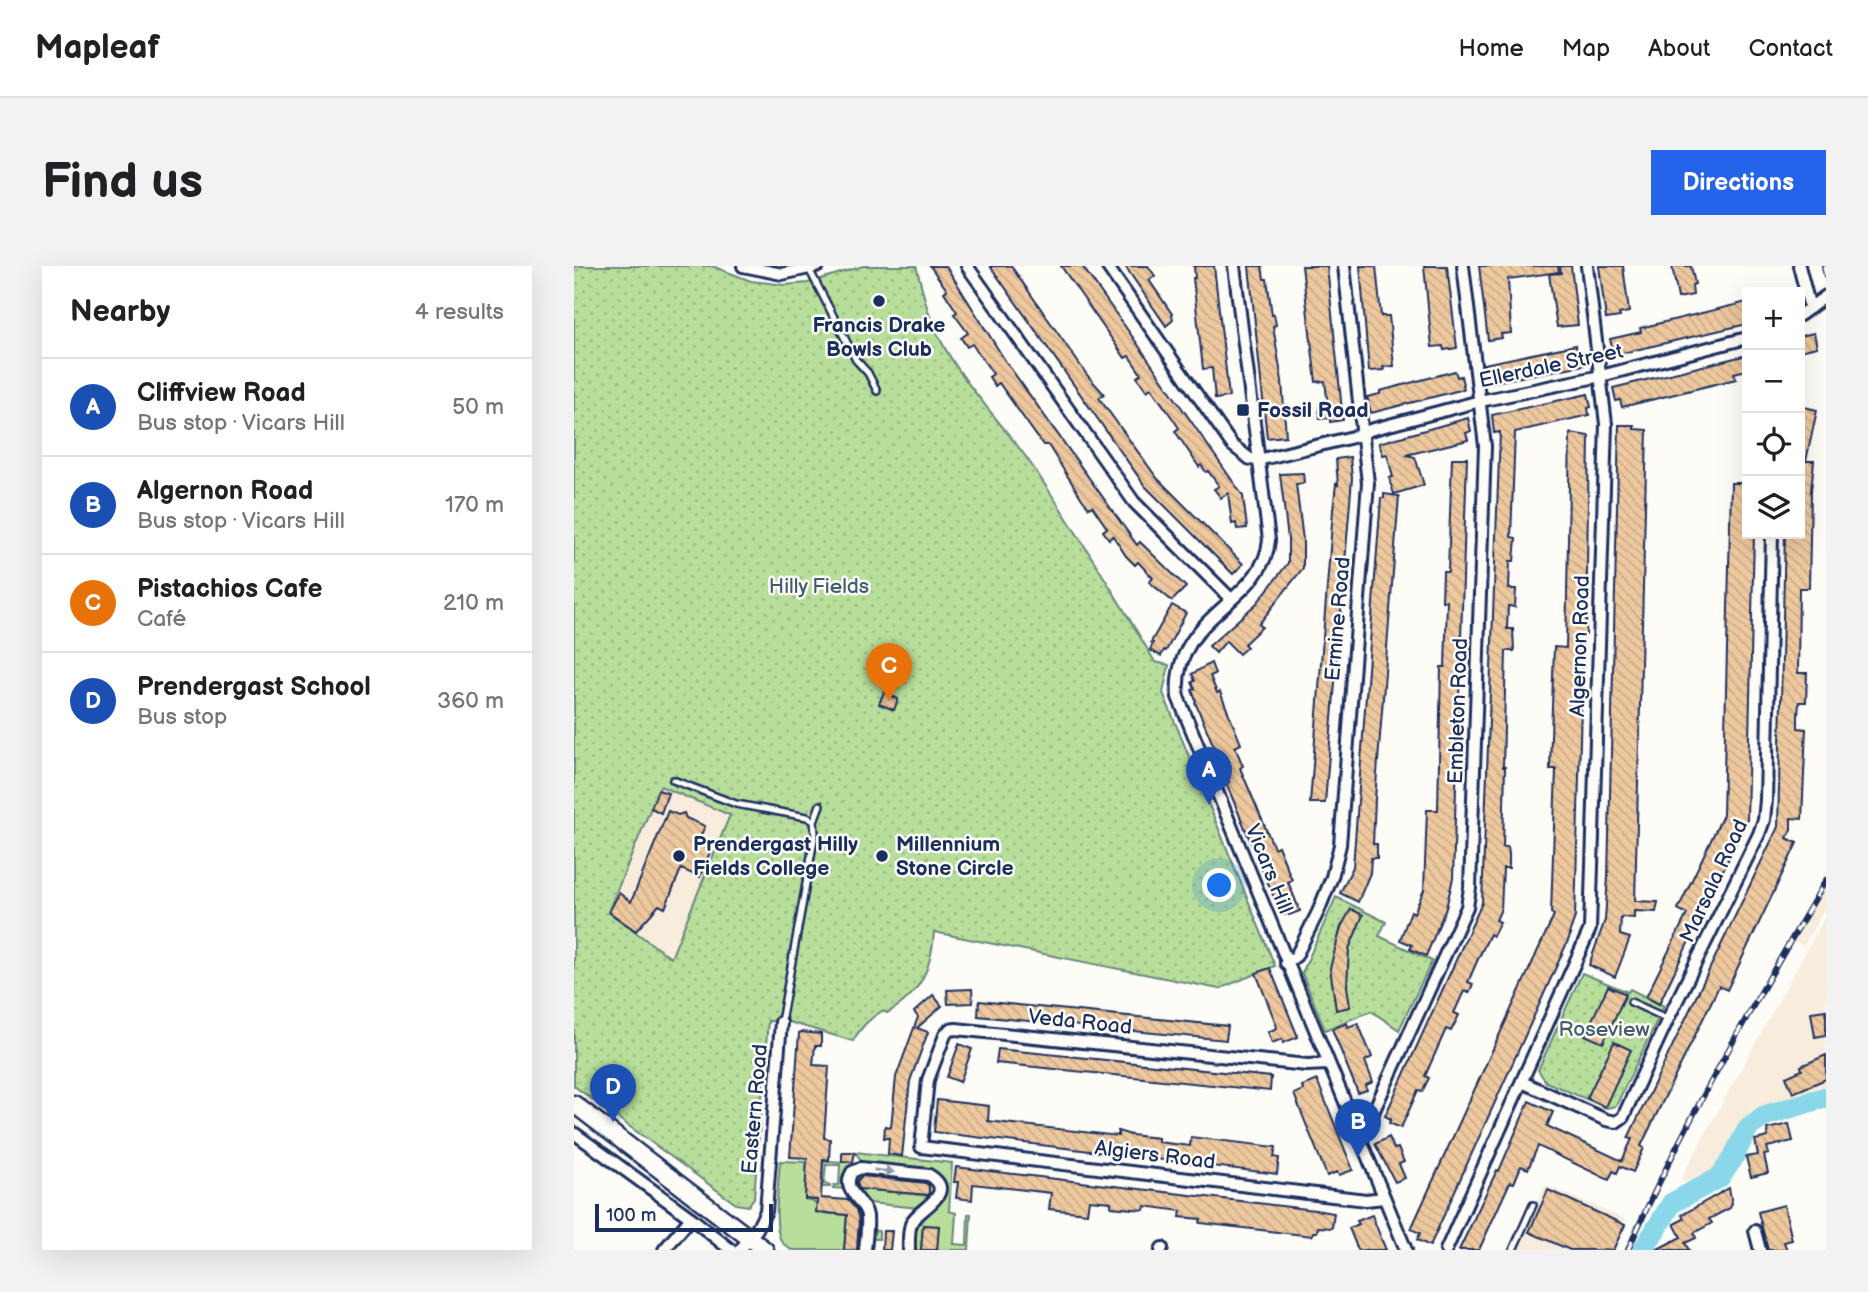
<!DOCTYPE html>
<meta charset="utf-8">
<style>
body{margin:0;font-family:"Balsamiq Sans",sans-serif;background:#f2f2f2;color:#202124}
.controls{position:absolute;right:21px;top:21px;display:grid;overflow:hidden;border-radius:0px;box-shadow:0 7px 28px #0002}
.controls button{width:63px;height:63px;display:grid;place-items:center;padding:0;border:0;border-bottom:2px solid #e0e0e0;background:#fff;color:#202124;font:35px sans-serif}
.scale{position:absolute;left:21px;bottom:18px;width:178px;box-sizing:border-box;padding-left:7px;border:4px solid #1b2f5e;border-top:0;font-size:19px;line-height:24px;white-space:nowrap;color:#1b2f5e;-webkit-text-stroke:5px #fdfcf7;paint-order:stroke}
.you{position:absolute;left:646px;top:620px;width:24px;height:24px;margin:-18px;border:5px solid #fff;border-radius:50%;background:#1a73e8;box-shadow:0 0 0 10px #1a73e833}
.badge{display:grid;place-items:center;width:46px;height:46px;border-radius:50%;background:#2563eb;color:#fff;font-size:23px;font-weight:700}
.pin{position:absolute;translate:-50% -58px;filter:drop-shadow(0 2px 4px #0008)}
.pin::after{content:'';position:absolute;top:37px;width:24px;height:21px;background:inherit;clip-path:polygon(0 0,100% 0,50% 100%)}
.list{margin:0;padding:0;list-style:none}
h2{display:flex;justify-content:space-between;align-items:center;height:91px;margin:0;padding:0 28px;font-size:30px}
h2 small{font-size:23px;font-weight:400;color:#757577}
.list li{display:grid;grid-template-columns:46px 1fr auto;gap:21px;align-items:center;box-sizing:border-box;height:98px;padding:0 28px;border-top:2px solid #e0e0e0}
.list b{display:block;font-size:26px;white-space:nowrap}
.list p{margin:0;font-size:23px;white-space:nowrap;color:#757577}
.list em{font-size:23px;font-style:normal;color:#757577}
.icon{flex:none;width:38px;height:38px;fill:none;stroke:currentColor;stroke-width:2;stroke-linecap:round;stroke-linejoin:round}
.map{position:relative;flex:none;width:1252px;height:984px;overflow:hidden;border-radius:0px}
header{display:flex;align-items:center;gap:42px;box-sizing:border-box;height:98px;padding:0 35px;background:#fff;border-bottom:2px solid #e0e0e0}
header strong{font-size:33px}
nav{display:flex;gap:38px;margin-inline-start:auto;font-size:24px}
.intro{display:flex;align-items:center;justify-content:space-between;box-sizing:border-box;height:168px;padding:0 42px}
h1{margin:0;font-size:49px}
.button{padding:18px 32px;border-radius:0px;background:#2563eb;color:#fff;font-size:24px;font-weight:700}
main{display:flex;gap:42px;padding:0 42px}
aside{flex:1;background:#fff;border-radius:0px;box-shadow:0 7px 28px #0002}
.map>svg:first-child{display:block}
.built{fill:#f8ecdc}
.grass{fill:#b7de9a;stroke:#69867c;stroke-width:2}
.park{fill:url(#park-dots);stroke:#69867c;stroke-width:2;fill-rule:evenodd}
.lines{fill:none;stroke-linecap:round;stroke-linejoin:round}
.river{stroke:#89d7e8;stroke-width:21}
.building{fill:url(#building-back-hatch);stroke:#1b2f5e;stroke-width:2}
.service-casing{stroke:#1b2f5e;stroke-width:10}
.minor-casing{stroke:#1b2f5e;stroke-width:16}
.secondary-casing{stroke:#1b2f5e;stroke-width:21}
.service{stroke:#fdfcf7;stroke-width:5}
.minor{stroke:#fdfcf7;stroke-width:10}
.secondary{stroke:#fdfcf7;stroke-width:16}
.rail-casing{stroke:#1b2f5e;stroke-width:6}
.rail{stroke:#fdfcf7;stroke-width:3.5;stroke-dasharray:10;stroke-linecap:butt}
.oneway{fill:#8c96aa}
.poi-dot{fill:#1b2f5e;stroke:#fdfcf7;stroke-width:2.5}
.labels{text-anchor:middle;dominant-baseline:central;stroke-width:5;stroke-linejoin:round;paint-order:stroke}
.poi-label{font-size:21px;font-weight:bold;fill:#1b2f5e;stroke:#fdfcf7;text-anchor:start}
.street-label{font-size:21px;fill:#1b2f5e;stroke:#fdfcf7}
.park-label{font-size:21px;fill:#425b6d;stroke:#fdfcf7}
</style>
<header>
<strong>Mapleaf</strong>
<nav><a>Home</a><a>Map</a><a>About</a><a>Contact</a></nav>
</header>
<div class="intro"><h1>Find us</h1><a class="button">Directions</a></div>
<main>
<aside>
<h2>Nearby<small>4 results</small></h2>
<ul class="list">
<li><span class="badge" style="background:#1a4fb4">A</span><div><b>Cliffview Road</b><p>Bus stop · Vicars Hill</p></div><em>50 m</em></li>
<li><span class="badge" style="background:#1a4fb4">B</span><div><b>Algernon Road</b><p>Bus stop · Vicars Hill</p></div><em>170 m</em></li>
<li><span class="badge" style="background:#e8710a">C</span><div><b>Pistachios Cafe</b><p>Café</p></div><em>210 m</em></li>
<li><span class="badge" style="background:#1a4fb4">D</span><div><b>Prendergast School</b><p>Bus stop</p></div><em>360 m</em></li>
</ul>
</aside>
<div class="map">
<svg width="1252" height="984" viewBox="0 0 1252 984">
<defs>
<pattern id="park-dots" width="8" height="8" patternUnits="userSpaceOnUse" patternTransform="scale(1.75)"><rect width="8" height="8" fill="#b7de9a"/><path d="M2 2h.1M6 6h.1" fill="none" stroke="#9dbf87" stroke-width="1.8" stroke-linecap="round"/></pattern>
<pattern id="building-back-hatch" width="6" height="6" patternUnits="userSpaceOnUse" patternTransform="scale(1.75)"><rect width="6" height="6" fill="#eec89e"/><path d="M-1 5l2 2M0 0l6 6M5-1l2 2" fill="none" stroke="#ccac8a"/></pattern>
</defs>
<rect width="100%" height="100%" fill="#fdfcf7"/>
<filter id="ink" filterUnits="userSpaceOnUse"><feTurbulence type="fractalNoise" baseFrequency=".0143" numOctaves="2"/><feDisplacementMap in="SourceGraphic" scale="14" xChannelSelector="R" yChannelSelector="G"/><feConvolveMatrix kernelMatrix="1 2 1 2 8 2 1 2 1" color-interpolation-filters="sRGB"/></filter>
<g filter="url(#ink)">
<g class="built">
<polygon points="85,520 156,549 97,693 34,646"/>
<polygon points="1252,605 1252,639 1230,680 1216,672 1241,630"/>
<polygon points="1252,649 1252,821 1176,845 1141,904 1115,919 1107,912"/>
<polygon points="971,919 1051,953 1038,984 943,984"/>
</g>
<g class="grass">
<polygon points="281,886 378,897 375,945 382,947 380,978 393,979 394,948 397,948 395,984 363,984 364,960 349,959 347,984 339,984 341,959 367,916 289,897"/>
<path d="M206,895L233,896L231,933L238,934L243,939L242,946L273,949L270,984H217C214,981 210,979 208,976C198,963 205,913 206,895Z"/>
<polygon points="249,895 279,896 281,899 270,911 272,923 259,922 260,919 265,919 266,899 252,899 250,918 256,919 256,921 248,921"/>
<polygon points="292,905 292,908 283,908 282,922 354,930 356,915 349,914 349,911 356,912 360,925 345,942 294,937 298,949 298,964 305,965 305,973 295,973 295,950 278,921 280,908"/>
</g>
<g class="park">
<path d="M0,0H138L177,15L211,19L234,17L289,0H342C349,23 353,50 365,71C389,119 429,157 459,201C502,264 542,330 581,396L595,399L589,427L701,700L645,723L360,666C358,702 346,729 313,747L308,745C295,753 287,761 279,775L215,756L194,755L180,932L174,940L162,938L0,820ZM86,520L156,549L97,692L34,646Z"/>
<polygon points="762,631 812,656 805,670 858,695 825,764 797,745 751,764 728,707"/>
<polygon points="1008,707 1054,726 1056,723 1090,740 1042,840 1033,842 972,816 964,804"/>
</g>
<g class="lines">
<polyline class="river" points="1069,984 1098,937 1145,912 1158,894 1174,862 1190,850 1252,831"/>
</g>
<g class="building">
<polygon points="356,0 372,0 432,96 563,279 566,276 612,321 598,335 575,316 579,312 564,296 561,299 552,290 539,270 535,273 529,265 533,262 518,240 515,242 508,233 474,179 469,179 425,117 421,120 415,111 419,108 398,78 393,81 387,72 394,67 380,48 383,46 370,26 373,24"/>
<polygon points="416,0 437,0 513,109 530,128 525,132 583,212 669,298 659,308 571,220"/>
<polygon points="487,0 508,0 560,73 669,230 673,262 663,263 662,257 658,258 654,227 647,232 640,223 645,220 634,205 632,206 627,199 625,201 601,165 605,162 599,153 577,122 573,125 563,111 567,108 555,90 551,92"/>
<polygon points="551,0 574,0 581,10 575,14 598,48 599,54 592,60"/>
<polygon points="620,0 640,0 655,131 641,133 638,102 629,103 619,12 621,12"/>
<polygon points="675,0 688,0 690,13 693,13 698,49 700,48 702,59 699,60 708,115 712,170 693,172"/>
<polygon points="728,0 753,0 769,154 756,156 756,152 746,153 745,141 754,140 751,115 742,116"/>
<polygon points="786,0 802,0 807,50 815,50 820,100 809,101 810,104 795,105"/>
<polygon points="850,0 873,0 883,82 870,84 869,80 858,81"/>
<polygon points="905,0 984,0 985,6 934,13 937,67 927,68 928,72 914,74"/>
<polygon points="986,0 997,0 1004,59 983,61 975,8 987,7"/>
<polygon points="1025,0 1049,0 1055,46 1045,48 1046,51 1032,53"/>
<polygon points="1098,0 1117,0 1121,18 1118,19 1119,29 1104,32"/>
<polygon points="1173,36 1173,58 1040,89 1036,73 1067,66 1066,62"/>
<polygon points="1240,67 1243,81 1226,85 1226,70"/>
<polygon points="1002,79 1003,86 1007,85 1010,99 914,117 910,98"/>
<polygon points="1173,89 1173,104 1160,107 1162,113 1048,141 1046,134 1042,135 1039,122"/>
<polygon points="881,105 883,111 887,110 890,123 797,147 793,131 806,128 806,125"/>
<polygon points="1014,128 1017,141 1014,142 1015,149 941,166 937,271 942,272 940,295 936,295 935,323 942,323 941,341 934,340 933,363 939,363 940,385 932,385 929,501 931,501 929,581 934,581 935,588 935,602 929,602 927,643 922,654 926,656 919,670 916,668 904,693 894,716 899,718 895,727 890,725 880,747 885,749 877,765 872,763 851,810 855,812 848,826 844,824 827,862 815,857 817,853 811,850 908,637 926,166 920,167 918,149"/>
<polygon points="1226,140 1243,144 1232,195 1240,195 1237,225 1235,322 1225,322 1224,407 1233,407 1232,436 1225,436 1224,450 1224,462 1232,463 1228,553 1217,552 1217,564 1213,572 1223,577 1153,724 1145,720 1067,880 1070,882 1059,906 1046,900 1043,907 1039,905 1035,914 964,880 954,903 947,900 940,917 936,916 905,984 885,984 923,904 925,905 955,835 979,846 973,860 1048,895 1058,873 1054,872 1204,561 1211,268 1226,268"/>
<polygon points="894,152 897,165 892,167 894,174 832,189 841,191 850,219 820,228 815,212 819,211 813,188 809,189 805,177"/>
<polygon points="1045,159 1060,159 1060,163 1073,164 1061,635 1084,636 1082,646 1060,645 1060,652 1047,651 1046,669 1056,672 1041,711 1015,699 1031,654 1034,611"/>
<polygon points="996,167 1015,170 1012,369 1009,369 1001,651 995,668 997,668 856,980 843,974 846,967 837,963 980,649 977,647 982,503 976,503 978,440 980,381 992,382"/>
<polygon points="776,191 778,212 751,537 736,537 759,244 762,218 764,219 762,193"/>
<polygon points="878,192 893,192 879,612 872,642 852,690 836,683 838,679 826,674 837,645 840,647 850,624 853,544 864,544 867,401 871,401 873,335 868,335 869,306 874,306"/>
<polygon points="729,207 730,217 722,218 729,274 729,302 685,358 688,361 670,378 673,381 665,388 652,375 642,387 635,380 683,337 714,297 714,273 706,208"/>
<polygon points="1157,217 1173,217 1173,268 1180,268 1173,554 1085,738 1072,731 1113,648 1104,643 1149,549"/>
<polygon points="810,228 825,230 801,533 799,578 803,578 803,592 797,592 796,607 784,636 766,627 779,601 807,232 810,232"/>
<polygon points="598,339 612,347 592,385 590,384 587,390 576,384 579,377 577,376"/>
<polygon points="637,397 641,408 636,410 643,427 646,426 667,478 661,481 669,500 666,502 700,582 704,580 718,614 714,616 726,645 715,649 714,647 710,649 706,640 704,641 652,517 655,516 621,436 622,435 618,424 621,423 618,416 621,415 618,408"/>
<polygon points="310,426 324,433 320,444 305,438"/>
<polygon points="84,524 94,527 87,547 77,542"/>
<polygon points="94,545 104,549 110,547 112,552 131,560 126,571 132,574 130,578 138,581 126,611 107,603 91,642 85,639 62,665 35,646 45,627 57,636"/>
<polygon points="777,643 789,649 775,683 773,720 776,741 762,744 756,702 767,661"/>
<polygon points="696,702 724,771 709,777 708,773 698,777 694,766 703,762 702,758 682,707"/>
<polygon points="1034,720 1052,728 1029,777 1011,769"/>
<polygon points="398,723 399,737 374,738 373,724"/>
<polygon points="359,729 368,740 343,762 354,766 336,815 328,890 314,888 315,872 310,872 311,860 317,861 322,811 344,751 340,746"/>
<polygon points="405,735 654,760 652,774 404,750"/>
<polygon points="1252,744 1252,769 1241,771 1237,746"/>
<polygon points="773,757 774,761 784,757 798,791 791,795 799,816 792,819 793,824 784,827 758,763"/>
<polygon points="227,766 247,768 247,780 241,780 239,799 255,800 250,872 256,873 255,894 249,893 247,932 274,934 282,943 285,954 283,984 270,984 273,949 242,946 243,934 231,933 233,892 216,891 225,767"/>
<polygon points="1040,776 1057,784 1031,841 1013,832"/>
<polygon points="385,778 398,783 386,816 373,811"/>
<polygon points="424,783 697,811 696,825 422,797"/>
<polygon points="1252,789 1252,813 1219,827 1212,811 1228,804 1227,800"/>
<polygon points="743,814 779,904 765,909 763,906 753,910 720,828 729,824 728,820"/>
<polygon points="363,834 415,840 414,855 544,870 544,865 557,869 584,872 584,876 616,880 617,871 702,881 700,891 705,892 703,908 360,866"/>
<polygon points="1215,858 1219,875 1193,881 1195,888 1190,889 1194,907 1177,911 1172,891 1184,889 1181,874 1194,871 1193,863"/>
<polygon points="815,871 820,883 824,882 830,896 825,898 831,912 821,916 801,878"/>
<polygon points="268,886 281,886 279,896 268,895"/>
<polygon points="382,901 741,944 760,947 758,962 744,961 743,966 739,966 738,970 626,957 627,953 606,951 607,945 571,940 570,944 537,941 537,936 515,934 513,947 475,943 477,927 399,918 398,934 382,932 384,916 380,916"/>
<polygon points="288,910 352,917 355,920 355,929 285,923 283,915"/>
<polygon points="1155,922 1158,937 1156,942 1135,953 1138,957 1120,967 1122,972 1111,977 1115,984 1082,984 1107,971 1100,958 1110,953 1108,949"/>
<polygon points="974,924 1051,959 1039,984 996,984 955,966"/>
<polygon points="1210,939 1218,974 1210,976 1213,984 1194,984 1184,946"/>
<polygon points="798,949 805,967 812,984 784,984 775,962 785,958 783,955"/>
<polygon points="349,959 365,960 363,984 347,984"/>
<polygon points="309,965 318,965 316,984 308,984"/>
</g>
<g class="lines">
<defs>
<g id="service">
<polyline points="235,3 282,94 294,107 303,125"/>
<polyline points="99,514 162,538 233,551 240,555"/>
<polyline points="1057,736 1094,753"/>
<polyline points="207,756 241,568 240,555 246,539"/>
<polyline points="939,984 959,939"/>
</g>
<g id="minor">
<polyline points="169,0 208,8 244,0"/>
<polyline points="393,0 560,236 657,333"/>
<polyline points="533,0 658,179 676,193 684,194 783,170 796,164 906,135 1027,110 1173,72"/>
<path d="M660,0L695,274C690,337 597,348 604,431L832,984"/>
<polyline points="1225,0 1236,42"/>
<polyline points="1226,49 1252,30"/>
<polyline points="712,697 722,690 744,646 758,611 766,579 794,217 770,0"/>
<polyline points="754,798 733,799 382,763 375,764 371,769 354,814 347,881 792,934 810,932"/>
<polyline points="948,816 1032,854 1042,856 1049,851 1094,753 1185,568 1190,554 1192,534 1198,268"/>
<polyline points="782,865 796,853 893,641 896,622 911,180 889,0"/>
<polyline points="0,867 117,952 157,984"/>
<polyline points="1181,965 1186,984"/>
<polyline points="90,984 117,952"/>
<polyline points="166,984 183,963 192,945 207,756"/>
<path d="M291,984C292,973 294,961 293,950C291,933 266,926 278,906L287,902L355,909C385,927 345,942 338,956C334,963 335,976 335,984"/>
<polyline points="587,984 588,982"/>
<polyline points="872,984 1016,663 1032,158 1013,0"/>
</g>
<polyline id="secondary" points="0,838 191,984"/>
</defs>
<use href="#service" class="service-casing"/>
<use href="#minor" class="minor-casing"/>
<use href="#secondary" class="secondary-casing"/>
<use href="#service" class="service"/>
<use href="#minor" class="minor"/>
<use href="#secondary" class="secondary"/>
<defs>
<g id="rail">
<polyline points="1250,0 1252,10"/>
<path d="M1054,984C1110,856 1182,734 1252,614"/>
</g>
</defs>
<use href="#rail" class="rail-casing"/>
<use href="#rail" class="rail"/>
</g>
<defs><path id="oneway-solid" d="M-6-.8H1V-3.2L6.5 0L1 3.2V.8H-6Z" transform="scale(1.75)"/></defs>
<use class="oneway" href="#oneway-solid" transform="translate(310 905) rotate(6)"/>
</g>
<g class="poi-dot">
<circle cx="305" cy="35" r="7"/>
<rect x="662" y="137" width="14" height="14" rx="3.5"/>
<circle cx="105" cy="590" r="7"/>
<circle cx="308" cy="590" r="7"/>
</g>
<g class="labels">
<g class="poi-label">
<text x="305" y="59" text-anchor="middle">Francis Drake<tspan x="305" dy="24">Bowls Club</tspan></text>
<text x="683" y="144">Fossil Road</text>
<text x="119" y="578">Prendergast Hilly<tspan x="119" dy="24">Fields College</tspan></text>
<text x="322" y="578">Millennium<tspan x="322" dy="24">Stone Circle</tspan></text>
</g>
<g class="street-label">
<text transform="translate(977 100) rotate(-12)">Ellerdale Street</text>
<text transform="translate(764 353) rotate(-85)">Ermine Road</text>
<text transform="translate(1006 380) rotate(-88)">Algernon Road</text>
<text transform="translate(884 445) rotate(-88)">Embleton Road</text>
<text transform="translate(695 603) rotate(68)">Vicars Hill</text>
<text transform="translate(1140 615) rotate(-65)">Marsala Road</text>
<text transform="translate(506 756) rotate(6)">Veda Road</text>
<text transform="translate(181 843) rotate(-85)">Eastern Road</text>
<text transform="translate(581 889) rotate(7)">Algiers Road</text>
</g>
<g class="park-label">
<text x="245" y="320">Hilly Fields</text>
<text x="1030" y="763">Roseview</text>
</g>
</g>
</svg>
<div class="controls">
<button>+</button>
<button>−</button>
<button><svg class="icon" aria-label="locate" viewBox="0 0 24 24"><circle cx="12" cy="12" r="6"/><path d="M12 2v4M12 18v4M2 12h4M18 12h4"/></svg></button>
<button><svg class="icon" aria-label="layers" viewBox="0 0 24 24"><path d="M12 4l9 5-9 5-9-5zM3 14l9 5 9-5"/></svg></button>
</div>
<div class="scale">100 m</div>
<div class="you"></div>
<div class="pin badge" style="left:635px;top:539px;background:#1a4fb4">A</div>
<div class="pin badge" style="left:784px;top:891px;background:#1a4fb4">B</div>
<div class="pin badge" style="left:315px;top:435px;background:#e8710a">C</div>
<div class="pin badge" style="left:39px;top:856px;background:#1a4fb4">D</div>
</div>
</main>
